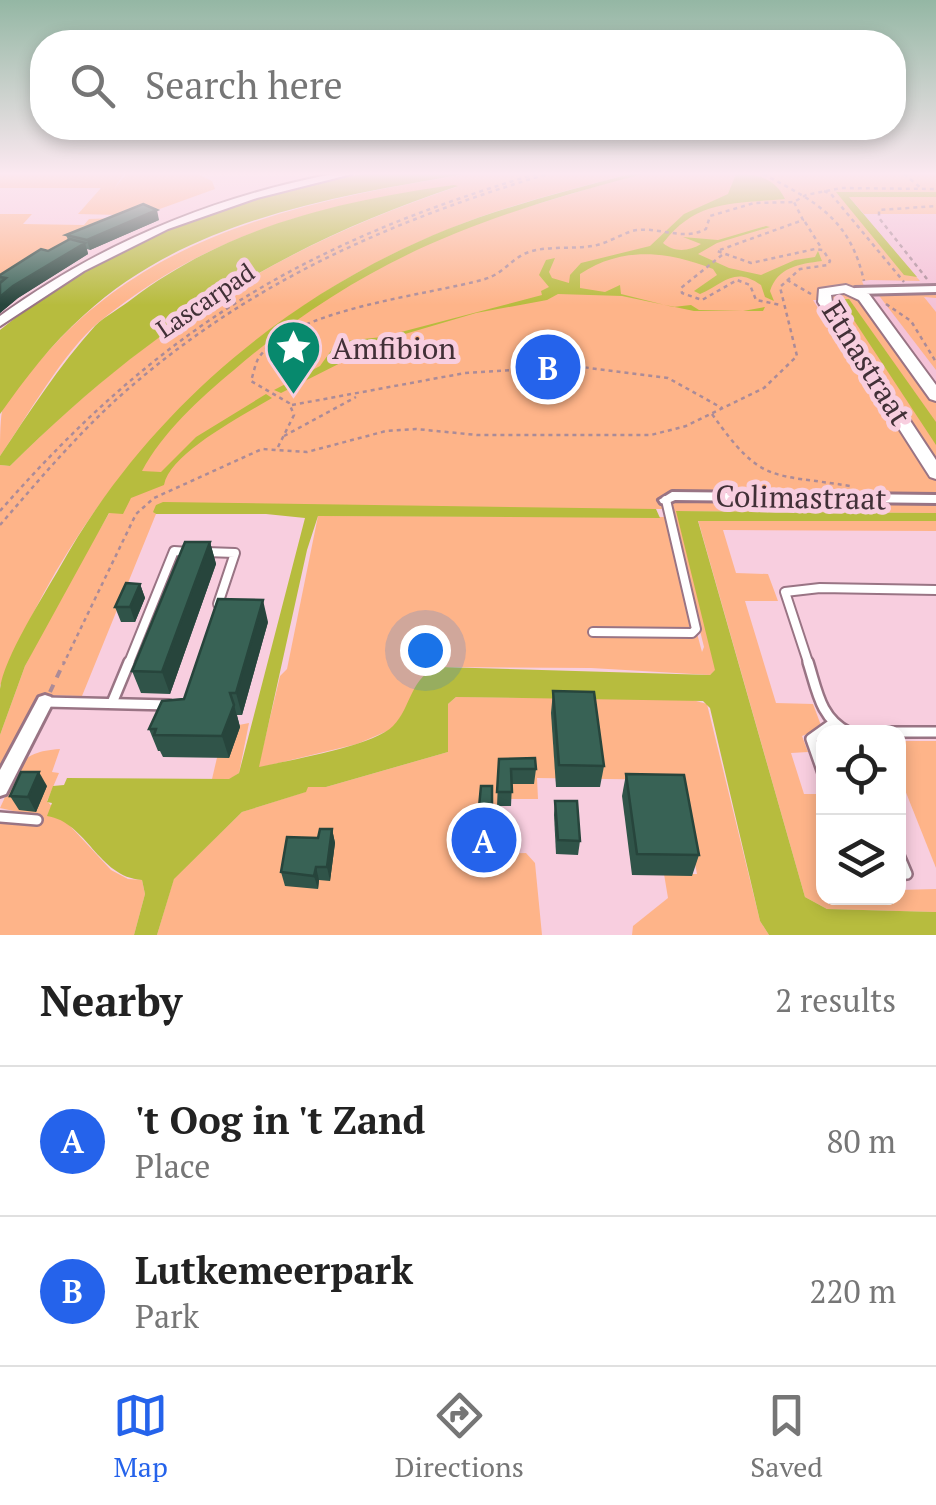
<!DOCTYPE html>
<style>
body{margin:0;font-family:"PT Serif",serif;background:#f2f2f2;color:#222}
.controls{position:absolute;right:30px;bottom:30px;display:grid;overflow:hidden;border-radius:20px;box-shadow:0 5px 15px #0003}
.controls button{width:90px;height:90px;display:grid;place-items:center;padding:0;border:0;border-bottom:2px solid #e0e0e0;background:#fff;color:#222;font:50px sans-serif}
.you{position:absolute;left:425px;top:650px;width:35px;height:35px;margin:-25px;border:8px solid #fff;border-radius:50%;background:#1a73e8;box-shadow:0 0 0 15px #1a73e833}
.badge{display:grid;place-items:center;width:65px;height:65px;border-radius:50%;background:#2563eb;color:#fff;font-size:32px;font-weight:700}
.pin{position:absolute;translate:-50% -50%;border:5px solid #fff;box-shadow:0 2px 10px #0006}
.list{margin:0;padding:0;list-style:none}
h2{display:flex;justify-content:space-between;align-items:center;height:130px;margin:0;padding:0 40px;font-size:42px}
h2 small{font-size:32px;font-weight:400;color:#767676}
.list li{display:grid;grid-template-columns:65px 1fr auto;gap:30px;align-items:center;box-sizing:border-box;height:150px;padding:0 40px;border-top:2px solid #e0e0e0}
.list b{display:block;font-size:38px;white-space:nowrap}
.list p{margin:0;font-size:32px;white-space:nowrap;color:#767676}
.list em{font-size:32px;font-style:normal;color:#767676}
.icon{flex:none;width:55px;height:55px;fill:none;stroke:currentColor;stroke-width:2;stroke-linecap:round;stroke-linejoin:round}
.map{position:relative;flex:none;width:936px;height:935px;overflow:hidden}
.search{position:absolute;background:#fff;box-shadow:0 5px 15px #0003;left:30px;right:30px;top:30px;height:110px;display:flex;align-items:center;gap:25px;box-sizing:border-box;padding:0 35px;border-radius:40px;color:#767676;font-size:38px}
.sheet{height:430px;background:#fff}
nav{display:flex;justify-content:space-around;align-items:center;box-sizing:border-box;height:140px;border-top:2px solid #e0e0e0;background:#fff;font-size:28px;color:#767676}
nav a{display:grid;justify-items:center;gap:5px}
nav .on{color:#2563eb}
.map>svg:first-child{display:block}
.built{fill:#f4c2d7}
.green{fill:#feb489}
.water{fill:#b7bc3e}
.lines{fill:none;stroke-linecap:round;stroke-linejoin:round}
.lane-far1-casing{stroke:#997484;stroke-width:12}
.lane-casing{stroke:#997484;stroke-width:14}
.street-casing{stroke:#997484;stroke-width:6}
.secondary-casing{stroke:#997484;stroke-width:4}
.path-far1{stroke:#ab8b98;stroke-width:2.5;stroke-dasharray:4 4;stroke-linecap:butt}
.path{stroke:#ab8b98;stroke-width:4;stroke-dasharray:8 8;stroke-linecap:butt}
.lane-far1{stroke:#fff;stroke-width:8}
.lane{stroke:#fff;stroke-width:9}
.street{fill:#fff;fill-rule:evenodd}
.secondary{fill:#fff;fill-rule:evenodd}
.wall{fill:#305449}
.shaded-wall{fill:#27453c}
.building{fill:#386255;stroke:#27453c;stroke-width:2.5}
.labels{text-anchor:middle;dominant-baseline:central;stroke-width:10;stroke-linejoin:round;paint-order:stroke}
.far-street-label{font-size:25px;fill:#413037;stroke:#f8cedf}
.poi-label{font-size:30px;fill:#413037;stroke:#f8cedf;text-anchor:start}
.street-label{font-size:30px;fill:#413037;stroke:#f8cedf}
</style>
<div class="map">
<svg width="936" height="935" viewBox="0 0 936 935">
<rect width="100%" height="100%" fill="#f8cedf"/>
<polygon class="built" points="936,194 936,502 811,299 816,293 840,195"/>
<g class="green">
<polygon points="0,174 124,174 114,189 126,174 198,174 212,181 215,189 132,219 0,289 0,214 32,214 23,224 84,225 89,219 115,218 119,215 78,214 101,188 0,188"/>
<path d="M465,174H630C569,190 507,205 449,229C241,312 83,479 0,686V465L10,466C145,331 275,248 456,187C318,204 209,233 99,322C64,351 27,417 0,456C0,443 0,423 2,411C13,388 36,365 53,346C162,228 315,200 465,174Z"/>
<polygon points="638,174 936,174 936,194 845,193 920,281 870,280 862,281 864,286 824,287 818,293 819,300 813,300 824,318 833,319 936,479 936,495 929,496 936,502 936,513 677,511 716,670 710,675 591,668 440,667 435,668 392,729 357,744 258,768 280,676 287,669 318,516 666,517 702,652 704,647 669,506 671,502 813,496 669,493 663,497 664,509 153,511 156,514 82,696 37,695 0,772 0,735 25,666 55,606 139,462 193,400 299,311 372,268 467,225"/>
<polygon points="849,197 936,197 936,214 864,214"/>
<polygon points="835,291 858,295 936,400 936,467 827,300 828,294"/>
<polygon points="936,292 936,298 924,297 936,312 936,370 877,293"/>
<polygon points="698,520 936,521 936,531 723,530 736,573 768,574 778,601 745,601 776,703 813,704 822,728 802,736 808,752 791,753 804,794 823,794 823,836 817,836 823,859 824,898 898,898 899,890 936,889 936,912 827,909 805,897"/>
<polygon points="456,697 689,699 707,704 760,921 769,935 632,935 633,926 668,898 664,874 697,874 678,780 537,778 538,799 508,799 498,806 497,854 526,853 535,863 542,935 157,935 174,878 242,812 305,792 307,787 326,787 448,752 448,704"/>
<polygon points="249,723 239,773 230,779 212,779 224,728"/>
<polygon points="899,741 936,741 936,868 899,775"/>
<path d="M60,749L52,772L59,773L47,801L111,870L128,879L142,880L145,894L134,935H0V823L23,821L18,812L0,808C18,771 14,752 60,749Z"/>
</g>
<g class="water">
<path d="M362,174H465C332,197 187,220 84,315C51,344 25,379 0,414V330C110,242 224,200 362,174Z"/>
<path d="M630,174H643C479,217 364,258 234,370C200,398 162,433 142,471L161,472L196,437L266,394L272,398C244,415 170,453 164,485L131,498L123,514L109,513L25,666L0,735C0,720 0,704 0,689C3,659 44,595 60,567C146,413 285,295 448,229C506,206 569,190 630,174Z"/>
<path d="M736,174C758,174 775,178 785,199C733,204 697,199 663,243C674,253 690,251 701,244L683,237L718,240L766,226L770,227L717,243L698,254L729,268L761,275L795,260L815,257L818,251L822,261C799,264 778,267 770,291L774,301L765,297L761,285C734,266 725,283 700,294L694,291L717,275L713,269C668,251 622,246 580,274V288L605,292L620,285L621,294L673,307L691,305L699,310L743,311L765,307L763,311H694L622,296L558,294L547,300L476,313L388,339L281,393L274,390L320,366L335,345L345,341L382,337L542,295L541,291L549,287L539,275L546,260L555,258L549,272L552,278L569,283L570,275L581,263L650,246L684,214L728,194Z"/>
<path d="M454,185L458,186C277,246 145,332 10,466L0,465V456C30,411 59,366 95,326C105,316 121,308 132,299C227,227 338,201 454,185Z"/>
<polygon points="836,192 936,192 936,197 849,197 917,277 904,275"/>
<polygon points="840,299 849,299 936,422 936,445"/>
<path d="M163,502L656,509L660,518L318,516L307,550L259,767C289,760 374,746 393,726C412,707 410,675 440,667L710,675L715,670L676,511L936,513V521H698L805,897L827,909L936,912V935H769L760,921L710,708L703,701L456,697L448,704V752L326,787H308L306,792L242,812L174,879L157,935H134L145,894L142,880C98,877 87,822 47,816L52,803L47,802L53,786L64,785L67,778L229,779L239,773L305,518L266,514H156L153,512L156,505Z"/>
</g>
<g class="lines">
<defs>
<g id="lane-far1">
<polyline points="206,552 235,553 218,604"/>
<polyline points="593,632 692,633 696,629 666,500"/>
<polyline points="128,665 174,551 189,552"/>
<polyline points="809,665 785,592 820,588 936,590"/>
</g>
<g id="lane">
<path d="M808,662C817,690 820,718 848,732"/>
<polyline points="46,702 169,705"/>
<polyline points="112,703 129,662"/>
<polyline points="848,732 936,732"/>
<polyline points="824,776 811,739 832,724"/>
<polyline points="0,817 37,820"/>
<polyline points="898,853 907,874 898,875"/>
</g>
<g id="street">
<polygon points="936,286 936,292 855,294 850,291 855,288"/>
<polygon points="672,492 936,495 936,503 675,500 666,504 661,503 659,500"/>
<polygon points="45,695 51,697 53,702 6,794 0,796 0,770 39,697"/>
</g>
<g id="secondary">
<path d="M332,174H352L257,198L168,229L84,271L0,326V316C101,243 211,198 332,174Z"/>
<polygon points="846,285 869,294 936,385 936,401 930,399 859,300 844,293 831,295 832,302 936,460 936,479 930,477 818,302 819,289"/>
</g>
</defs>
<use href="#lane-far1" class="lane-far1-casing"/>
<use href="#lane" class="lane-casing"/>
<use href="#street" class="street-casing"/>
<use href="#secondary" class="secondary-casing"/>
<g class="path-far1">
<path d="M763,174C817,202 850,219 864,281"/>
<polyline points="904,174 921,188"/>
<polyline points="824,191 831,194 904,282"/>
<polyline points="805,222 822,249"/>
<polyline points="722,255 681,288 682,293 702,300 737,280 750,285 756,300 781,305"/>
<polyline points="927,279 879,218 879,210 936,206"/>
<polyline points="787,280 811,294"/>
<polyline points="886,304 911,321 936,362"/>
<polyline points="292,405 465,373 574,366 668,378 722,408"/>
<path d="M712,414C762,485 771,473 850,486"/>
<polyline points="284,436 356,397"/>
<path d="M278,447L294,415L289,403L251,381C253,375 255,365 258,359C289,309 430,295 485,279C505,273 511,258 529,252C550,245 575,250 597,245C609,242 620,235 632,231C657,225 682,242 706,229L710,216L754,203L794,202L806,195L841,188L936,189"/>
<path d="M0,511C160,328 304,243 536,174"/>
<path d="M0,525C38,481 76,436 119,397C247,283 385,223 547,174"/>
<polyline points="63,665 136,514 154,498 262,449 307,452 386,431 416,429 477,435 651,435 686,426 764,388 797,356 780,287 800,269 828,265 830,261 823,250 815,249 751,263 717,251 803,220 794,202"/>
</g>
<polyline class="path" points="50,692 64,662"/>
<use href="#lane-far1" class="lane-far1"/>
<use href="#lane" class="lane"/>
<use href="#street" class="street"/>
<use href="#secondary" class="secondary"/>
</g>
<g class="wall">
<polygon points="159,220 90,250 87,249 88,254 18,298 0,313 0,275 68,240 66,235"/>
<polygon points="210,542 216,564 170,694 141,693 132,671"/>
<polygon points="140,584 145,598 135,622 121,622 115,607"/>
<polygon points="268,622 242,715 237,715 240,727 229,758 163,757 160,751 158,751 149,729"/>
<polygon points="553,691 604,766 600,787 556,787 551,713"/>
<polygon points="499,759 536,769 534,784 512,784 511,806 497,806"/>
<polygon points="626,774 699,855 692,876 632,875 622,796"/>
<polygon points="47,786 36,812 19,810 10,796"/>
<polygon points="555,801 580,841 578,855 556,854 554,815"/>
<polygon points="468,818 492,818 500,844 500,858 477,858 477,848 468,848"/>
<polygon points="332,829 335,843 330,881 319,880 318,889 285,886 281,872 318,838"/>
</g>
<g class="shaded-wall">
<polygon points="157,210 159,220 90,250 87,240"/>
<polygon points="85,243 88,254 18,298 0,313 0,297 13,286"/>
<polygon points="210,542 216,564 170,694 162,672"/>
<polygon points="140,584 145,598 135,622 130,607"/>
<polygon points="263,600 268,622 242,715 236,693"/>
<polygon points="234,705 240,727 229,758 222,736"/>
<polygon points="39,772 47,786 36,812 28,797"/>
<polygon points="332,829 335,843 330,881 327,867"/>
<polygon points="316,867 319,880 318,889 314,876"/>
</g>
<g class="building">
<polygon points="143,204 157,210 87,240 66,235"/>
<polygon points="70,239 85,243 13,286 0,297 0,283 6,278 0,277 0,275 41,249 48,251"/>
<polygon points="185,542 210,542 162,672 132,671"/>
<polygon points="126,583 140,584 130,607 115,607"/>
<polygon points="218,599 263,600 236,693 230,693 234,705 222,736 154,735 156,729 149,729 162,701 184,699"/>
<polygon points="553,691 594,692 604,766 559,765"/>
<polygon points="535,758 536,769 511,769 512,792 497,792 499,759"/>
<polygon points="21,772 39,772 28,797 10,796"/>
<polygon points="626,774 684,775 699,855 637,854"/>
<polygon points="481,786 492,786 492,818 500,818 500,844 477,844 477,834 468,834 468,818 478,818"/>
<polygon points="555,801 577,801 580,841 558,840"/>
<polygon points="320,829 332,829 327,867 316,867 314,876 281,872 287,837 318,838"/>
</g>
<linearGradient id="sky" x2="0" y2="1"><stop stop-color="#94b7a4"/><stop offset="0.57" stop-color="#fce9f1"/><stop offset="1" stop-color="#fce9f1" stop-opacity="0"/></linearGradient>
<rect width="936" height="305" fill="url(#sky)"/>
<defs>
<symbol id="sight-pin" viewBox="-11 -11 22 30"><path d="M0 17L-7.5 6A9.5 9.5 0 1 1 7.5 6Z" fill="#07896d" stroke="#f8cedf"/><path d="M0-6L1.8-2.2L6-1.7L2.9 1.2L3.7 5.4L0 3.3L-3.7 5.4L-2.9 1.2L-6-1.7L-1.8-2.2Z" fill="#fff"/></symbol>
</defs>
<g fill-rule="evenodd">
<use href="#sight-pin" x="262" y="316" width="63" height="86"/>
</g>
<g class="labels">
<g class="far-street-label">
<text transform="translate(205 300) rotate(-34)">Lascarpad</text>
</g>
<g class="poi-label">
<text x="332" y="348">Amfibion</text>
</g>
<g class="street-label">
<text transform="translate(867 363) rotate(58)">Etnastraat</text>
<text transform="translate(801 497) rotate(1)">Colimastraat</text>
</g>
</g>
</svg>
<div class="controls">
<button><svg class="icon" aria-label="locate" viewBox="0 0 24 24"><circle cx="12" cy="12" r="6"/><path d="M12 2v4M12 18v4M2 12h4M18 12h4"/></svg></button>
<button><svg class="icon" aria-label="layers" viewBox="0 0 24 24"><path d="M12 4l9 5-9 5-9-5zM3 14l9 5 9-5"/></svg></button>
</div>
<div class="you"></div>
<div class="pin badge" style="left:484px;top:840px">A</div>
<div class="pin badge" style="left:548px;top:367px">B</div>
<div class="search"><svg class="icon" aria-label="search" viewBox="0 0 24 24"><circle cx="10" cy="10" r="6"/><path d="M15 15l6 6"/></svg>Search here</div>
</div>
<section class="sheet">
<h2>Nearby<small>2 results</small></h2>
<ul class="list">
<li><span class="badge">A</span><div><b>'t Oog in 't Zand</b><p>Place</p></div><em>80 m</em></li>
<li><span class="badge">B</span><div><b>Lutkemeerpark</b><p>Park</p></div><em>220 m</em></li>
</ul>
</section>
<nav>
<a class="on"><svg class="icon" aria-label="map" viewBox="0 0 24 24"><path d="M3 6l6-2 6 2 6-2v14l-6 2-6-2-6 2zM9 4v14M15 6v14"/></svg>Map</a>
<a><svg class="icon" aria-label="directions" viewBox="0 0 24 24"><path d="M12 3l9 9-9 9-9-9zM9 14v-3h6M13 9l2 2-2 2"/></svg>Directions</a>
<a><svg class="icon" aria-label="saved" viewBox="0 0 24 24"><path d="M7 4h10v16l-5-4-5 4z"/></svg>Saved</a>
</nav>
